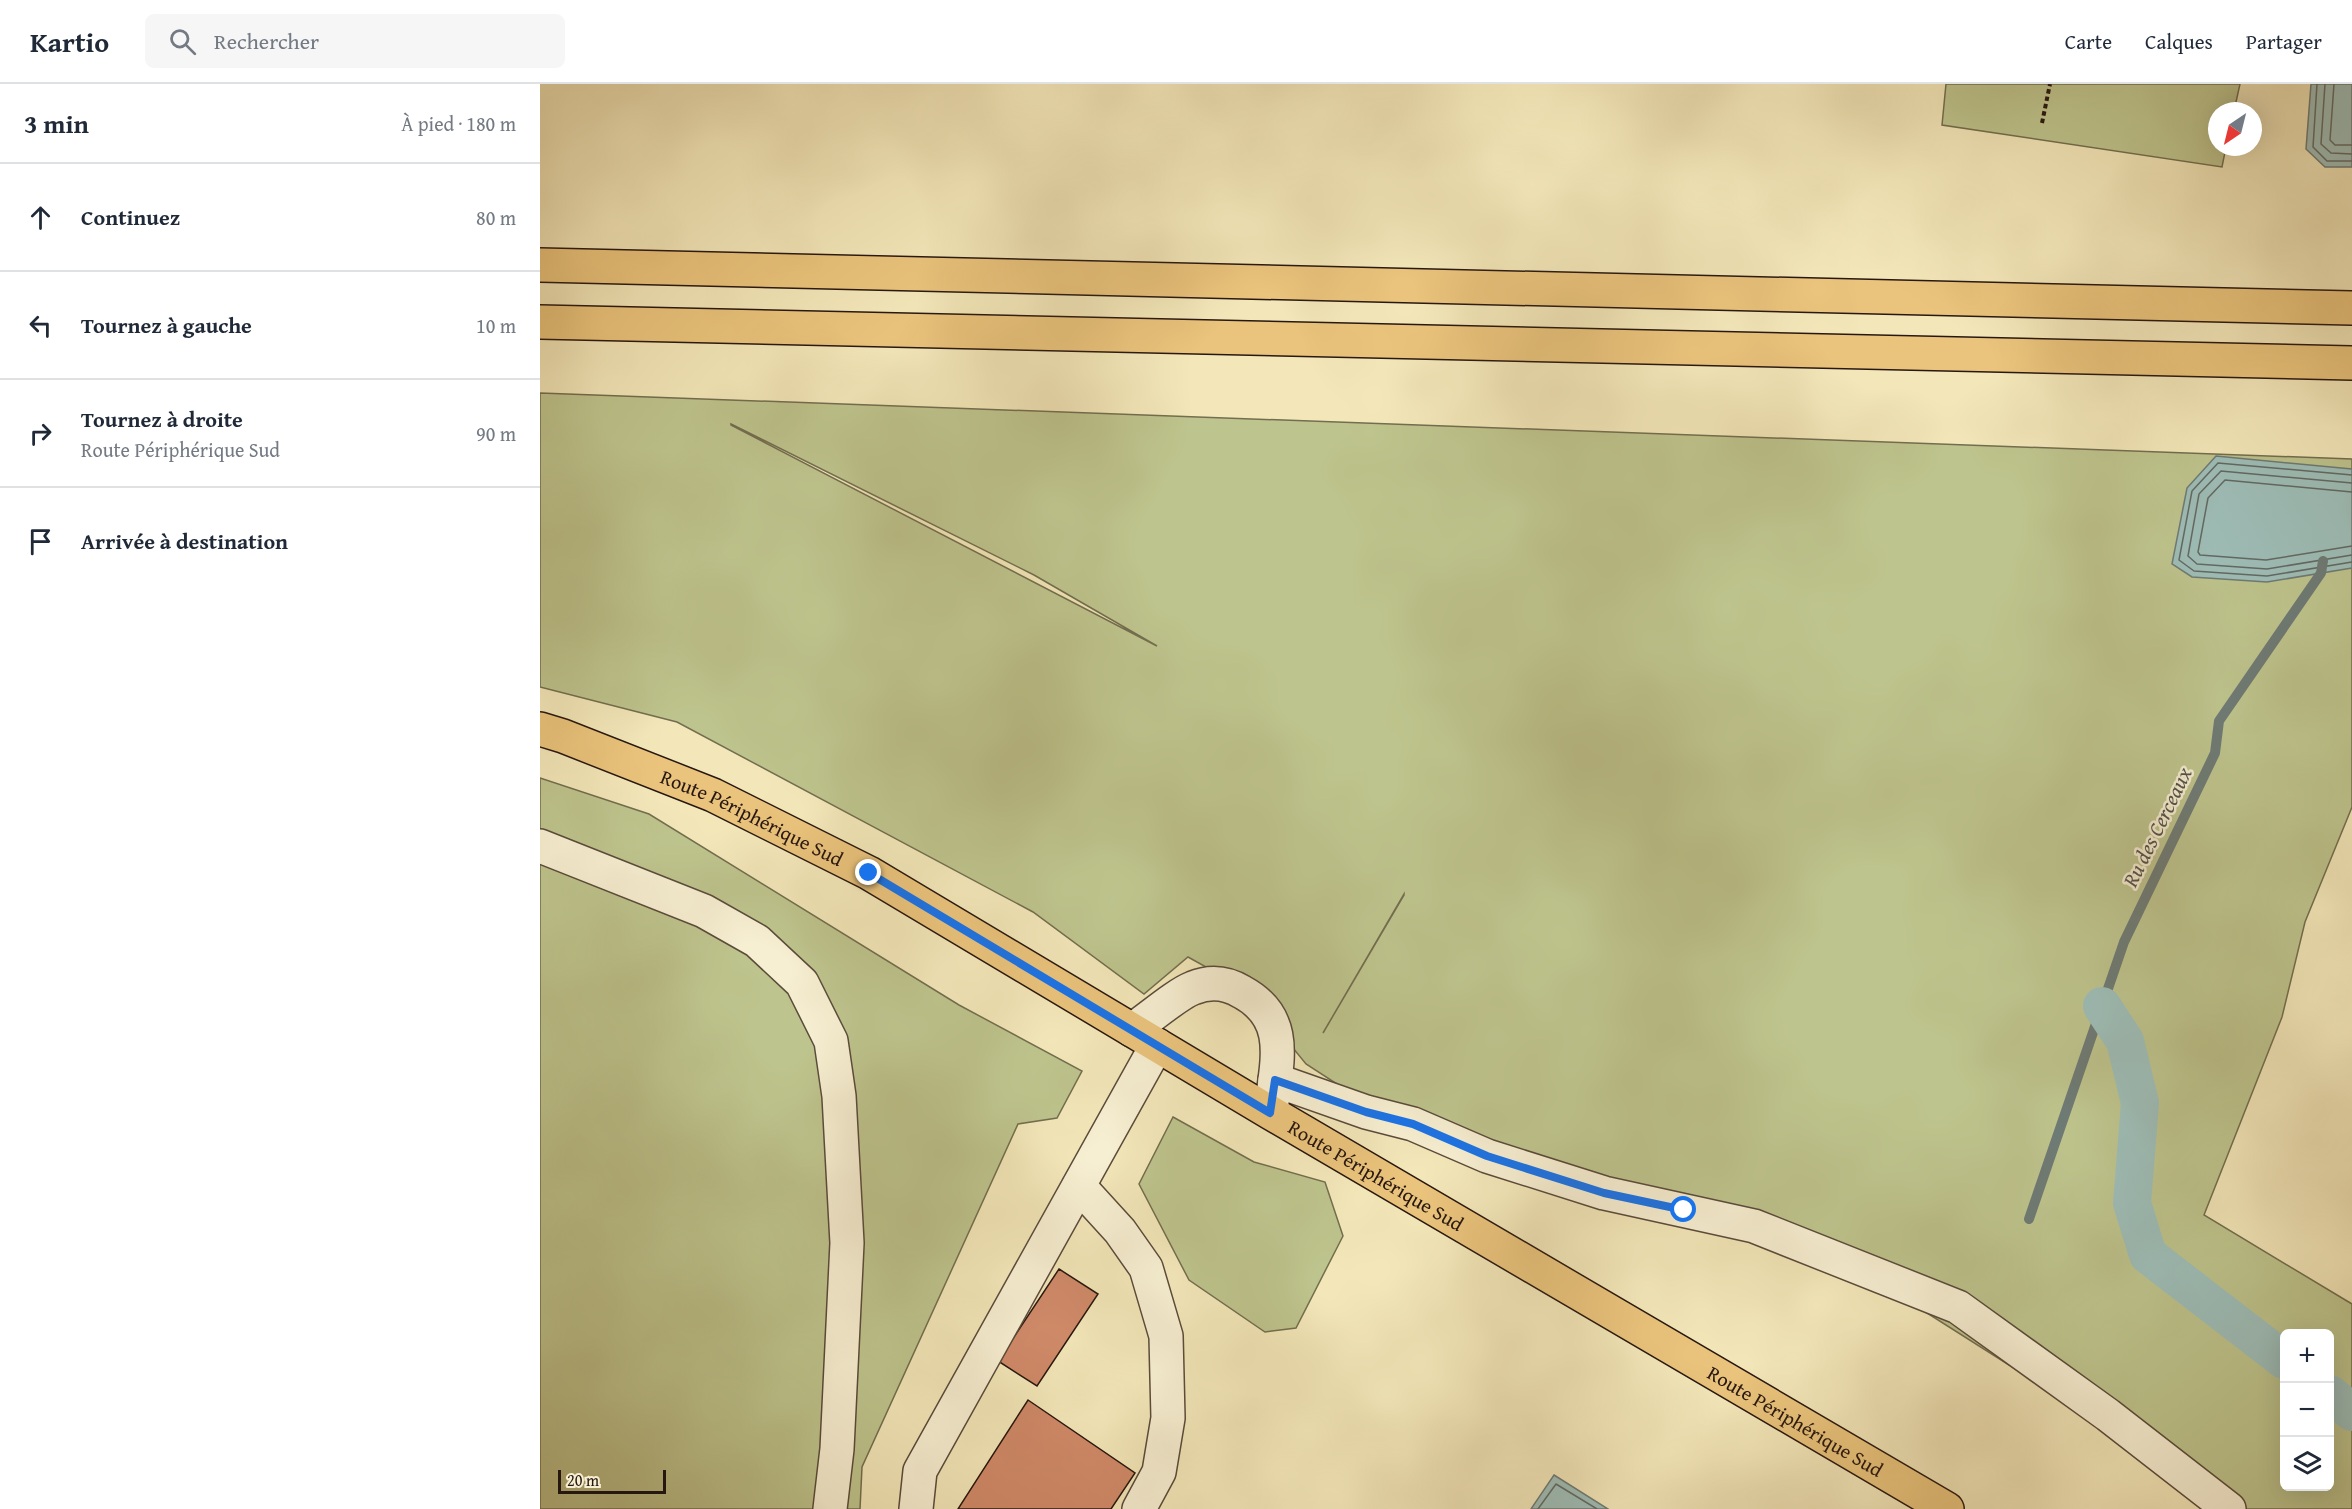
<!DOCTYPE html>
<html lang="fr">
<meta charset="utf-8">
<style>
body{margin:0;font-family:"Gentium Book Plus",serif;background:#f6f6f7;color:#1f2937}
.controls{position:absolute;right:18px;bottom:18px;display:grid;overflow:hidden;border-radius:9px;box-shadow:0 6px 24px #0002}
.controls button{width:54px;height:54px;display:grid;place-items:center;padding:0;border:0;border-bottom:2px solid #e0e1e3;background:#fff;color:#1f2937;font:30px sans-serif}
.compass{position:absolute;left:1668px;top:18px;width:54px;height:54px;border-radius:50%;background:#fff;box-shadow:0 6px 24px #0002;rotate:215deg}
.scale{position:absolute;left:18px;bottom:15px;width:108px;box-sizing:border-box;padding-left:6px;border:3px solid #271711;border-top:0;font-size:16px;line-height:21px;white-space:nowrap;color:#271711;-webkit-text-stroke:4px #f7efd2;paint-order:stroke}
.stop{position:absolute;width:18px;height:18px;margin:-14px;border:4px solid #1a73e8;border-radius:50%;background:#fff}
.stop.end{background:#1a73e8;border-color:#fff;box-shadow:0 2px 6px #0008}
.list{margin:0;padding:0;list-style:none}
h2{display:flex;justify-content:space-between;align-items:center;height:78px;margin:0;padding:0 24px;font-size:26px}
h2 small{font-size:20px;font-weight:400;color:#747a83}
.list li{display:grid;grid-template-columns:39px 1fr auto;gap:18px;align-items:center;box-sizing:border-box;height:108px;padding:0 24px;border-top:2px solid #e0e1e3}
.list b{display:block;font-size:22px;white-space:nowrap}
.list p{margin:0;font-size:20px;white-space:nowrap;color:#747a83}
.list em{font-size:20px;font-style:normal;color:#747a83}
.icon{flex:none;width:33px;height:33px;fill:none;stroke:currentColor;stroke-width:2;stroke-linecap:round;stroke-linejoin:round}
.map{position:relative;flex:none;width:1812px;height:1425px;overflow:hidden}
header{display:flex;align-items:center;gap:36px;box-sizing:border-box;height:84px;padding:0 30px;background:#fff;border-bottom:2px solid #e0e1e3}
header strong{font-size:28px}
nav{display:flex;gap:33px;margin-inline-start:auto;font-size:21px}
.search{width:420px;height:54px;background:#f6f6f7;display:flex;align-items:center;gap:15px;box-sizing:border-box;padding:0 21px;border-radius:9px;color:#747a83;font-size:22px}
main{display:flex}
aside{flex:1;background:#fff}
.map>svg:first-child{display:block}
.green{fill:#bec48d;stroke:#726e4f;stroke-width:1.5;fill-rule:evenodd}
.water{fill:#9ebeb8;stroke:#6e7b75;stroke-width:1.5}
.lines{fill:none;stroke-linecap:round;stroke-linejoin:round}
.shore{stroke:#626a64;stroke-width:1.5}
.stream{stroke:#6e7b75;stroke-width:10}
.canal{stroke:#9ebeb8;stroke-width:38}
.building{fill:#d08a69;stroke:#271711;stroke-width:1.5}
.minor-casing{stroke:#5a4b3b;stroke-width:36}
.major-casing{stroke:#271711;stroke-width:36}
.highway-casing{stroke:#271711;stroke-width:36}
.path{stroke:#271711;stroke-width:4;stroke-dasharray:4.5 3;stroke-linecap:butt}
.minor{stroke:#f7efd2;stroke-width:33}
.major{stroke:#eac47c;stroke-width:33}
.highway{stroke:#eac47c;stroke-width:33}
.route{stroke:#1a73e8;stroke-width:8}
.labels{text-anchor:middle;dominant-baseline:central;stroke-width:5;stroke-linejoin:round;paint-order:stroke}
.street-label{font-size:20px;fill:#271711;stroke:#f7efd2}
.water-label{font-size:21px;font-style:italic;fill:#51514b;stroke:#f7efd2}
</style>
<header>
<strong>Kartio</strong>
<div class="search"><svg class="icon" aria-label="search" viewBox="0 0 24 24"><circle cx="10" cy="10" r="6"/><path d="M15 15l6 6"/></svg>Rechercher</div>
<nav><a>Carte</a><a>Calques</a><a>Partager</a></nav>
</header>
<main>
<aside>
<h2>3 min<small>À pied · 180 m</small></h2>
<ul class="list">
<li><svg class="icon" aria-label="ahead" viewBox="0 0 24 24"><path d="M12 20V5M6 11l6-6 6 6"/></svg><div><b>Continuez</b></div><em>80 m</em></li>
<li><svg class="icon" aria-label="left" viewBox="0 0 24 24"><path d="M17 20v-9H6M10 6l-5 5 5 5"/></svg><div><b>Tournez à gauche</b></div><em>10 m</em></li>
<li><svg class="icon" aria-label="right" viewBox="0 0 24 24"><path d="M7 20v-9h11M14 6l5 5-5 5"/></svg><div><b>Tournez à droite</b><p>Route Périphérique Sud</p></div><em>90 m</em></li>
<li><svg class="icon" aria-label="arrive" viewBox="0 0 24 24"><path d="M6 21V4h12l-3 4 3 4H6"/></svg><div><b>Arrivée à destination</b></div></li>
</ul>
</aside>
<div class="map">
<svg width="1812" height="1425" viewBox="0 0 1812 1425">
<rect width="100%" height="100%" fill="#f3e7b9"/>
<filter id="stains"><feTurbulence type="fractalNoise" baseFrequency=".00333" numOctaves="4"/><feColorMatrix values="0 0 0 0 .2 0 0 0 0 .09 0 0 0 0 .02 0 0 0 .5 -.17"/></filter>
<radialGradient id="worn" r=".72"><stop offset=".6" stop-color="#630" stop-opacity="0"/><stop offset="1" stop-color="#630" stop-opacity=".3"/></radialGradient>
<g class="green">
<polygon points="1406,0 1700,0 1694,27 1677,27 1677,63 1686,63 1682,83 1402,41"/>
<path d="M0,309L1812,375V723L1765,838L1742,933L1664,1131L1812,1220V1425H1667L1524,1316L1365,1215L820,1015L766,980L704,904L648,873L604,910L493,828L137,638L0,603ZM191,340L494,491L617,562L191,341ZM864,810V811L783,949ZM1744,1250H1790V1402H1744Z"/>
<polygon points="0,694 109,730 419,921 542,987 517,1034 478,1040 322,1383 320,1425 0,1425"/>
<polygon points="633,1033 714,1078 785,1098 803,1152 756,1244 725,1248 649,1196 599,1100"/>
</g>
<g class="water">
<polygon points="1771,0 1812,0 1812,83 1785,83 1766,65"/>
<polygon points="1676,372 1812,385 1812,484 1727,498 1652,493 1632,480 1647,404"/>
<polygon points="1014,1391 1068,1425 991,1425"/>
</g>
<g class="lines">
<g class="shore">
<polyline points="1777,0 1773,63 1787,77 1812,77"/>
<polyline points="1785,0 1781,60 1791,69 1812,70"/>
<polyline points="1794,0 1790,56 1795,61 1812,61"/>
<polyline points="1812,391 1678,379 1652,407 1639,476 1654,487 1727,492 1812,478"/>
<polyline points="1812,399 1681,387 1659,410 1648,472 1657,480 1727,485 1812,471"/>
<polyline points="1812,408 1685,396 1668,414 1658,468 1660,471 1726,476 1812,462"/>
<polyline points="998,1425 1016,1400 1057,1425"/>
</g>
<polyline class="stream" points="1489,1135 1584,858 1675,669 1679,637 1781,489 1783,477"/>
<g class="canal">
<polyline points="1562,922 1585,957 1600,1019 1592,1119 1608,1171 1744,1276"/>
<polyline points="1790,1310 1812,1328"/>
</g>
</g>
<g class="building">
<polygon points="519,1185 558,1210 497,1302 458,1277"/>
<polygon points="488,1316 595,1389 571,1425 418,1425"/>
</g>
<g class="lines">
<defs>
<g id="minor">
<polyline points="0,762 164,827 217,857 262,899 291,957 299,1012 307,1159 297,1365 290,1425"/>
<path d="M592,946C607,936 637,910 653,904C670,897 687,899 702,908C748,933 738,973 732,1018"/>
<polyline points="735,996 826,1028 873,1040 947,1072 1064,1109 1214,1142 1418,1223 1568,1331 1689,1425"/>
<polyline points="539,1102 580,1147 606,1184 626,1252 628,1334 619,1388 599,1425"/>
<polyline points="376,1425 380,1387 617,961"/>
</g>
<g id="major">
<path id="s1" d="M0,645L23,652L173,711L329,789L731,1029L1407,1425"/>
</g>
<g id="highway">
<polyline points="0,181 1812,224"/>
<polyline points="0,238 1812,279"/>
</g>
</defs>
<use href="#minor" class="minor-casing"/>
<use href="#major" class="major-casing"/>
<use href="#highway" class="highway-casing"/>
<polyline class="path" points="1502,39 1510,0"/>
<use href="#minor" class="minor"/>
<use href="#major" class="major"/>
<use href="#highway" class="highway"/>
</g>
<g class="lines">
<polyline class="route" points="329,789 730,1029 735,996 826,1028 873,1040 947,1072 1064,1109 1144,1126"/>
</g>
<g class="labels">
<g class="street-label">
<text stroke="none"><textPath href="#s1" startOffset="230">Route Périphérique Sud</textPath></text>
<text stroke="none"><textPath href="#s1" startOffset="950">Route Périphérique Sud</textPath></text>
<text stroke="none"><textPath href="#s1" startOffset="1436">Route Périphérique Sud</textPath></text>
</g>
<g class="water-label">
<text transform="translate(1617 743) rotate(-64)">Ru des Cerceaux</text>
</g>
</g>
<rect width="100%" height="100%" filter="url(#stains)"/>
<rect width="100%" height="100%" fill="url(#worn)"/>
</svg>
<div class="controls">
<button>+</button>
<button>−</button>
<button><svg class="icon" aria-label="layers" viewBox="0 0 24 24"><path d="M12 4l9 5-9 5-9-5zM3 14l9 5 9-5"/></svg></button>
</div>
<svg class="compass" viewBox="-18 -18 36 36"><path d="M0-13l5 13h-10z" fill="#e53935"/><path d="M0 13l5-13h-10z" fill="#747a83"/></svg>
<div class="scale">20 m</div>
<div class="stop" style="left:1144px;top:1126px"></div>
<div class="stop end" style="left:329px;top:789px"></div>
</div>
</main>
